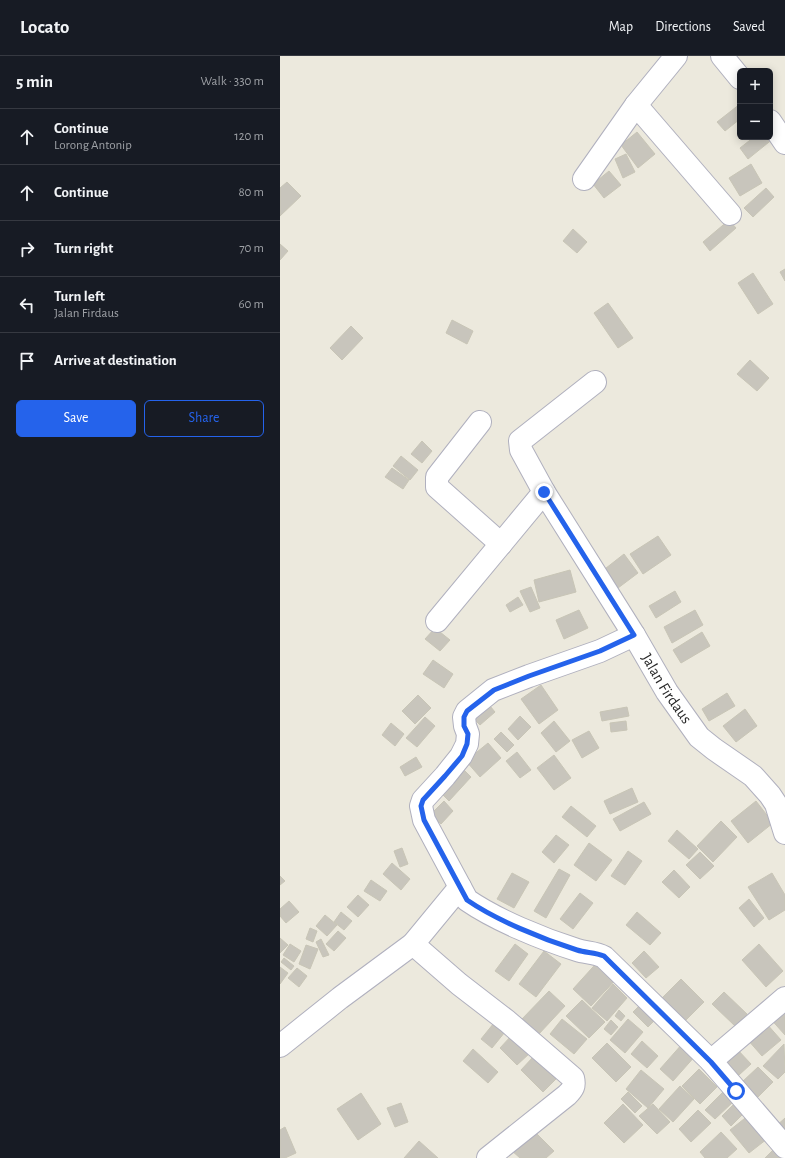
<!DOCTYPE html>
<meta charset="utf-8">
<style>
body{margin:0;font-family:"Alegreya Sans",sans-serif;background:#20242c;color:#f1f3f6}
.controls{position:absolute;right:12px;top:12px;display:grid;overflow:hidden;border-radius:6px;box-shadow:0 2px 10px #0003}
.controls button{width:36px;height:36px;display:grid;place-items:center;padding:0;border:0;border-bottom:1px solid #363941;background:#171b24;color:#f1f3f6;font:20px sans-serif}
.stop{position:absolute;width:12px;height:12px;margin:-9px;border:3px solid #2563eb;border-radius:50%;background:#fff}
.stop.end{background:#2563eb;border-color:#fff;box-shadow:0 1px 4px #0008}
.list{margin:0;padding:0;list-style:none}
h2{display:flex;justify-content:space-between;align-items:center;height:52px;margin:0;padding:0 16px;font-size:17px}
h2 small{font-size:13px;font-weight:400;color:#9ea1a6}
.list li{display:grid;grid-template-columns:26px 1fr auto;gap:12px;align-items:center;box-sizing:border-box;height:56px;padding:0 16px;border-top:1px solid #363941}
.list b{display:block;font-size:15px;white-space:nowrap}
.list p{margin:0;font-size:13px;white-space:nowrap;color:#9ea1a6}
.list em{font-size:13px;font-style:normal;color:#9ea1a6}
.actions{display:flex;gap:8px;padding:12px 16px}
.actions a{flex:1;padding:9px 0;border:1px solid #2563eb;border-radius:6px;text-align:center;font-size:14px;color:#2563eb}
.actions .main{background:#2563eb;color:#fff}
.icon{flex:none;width:22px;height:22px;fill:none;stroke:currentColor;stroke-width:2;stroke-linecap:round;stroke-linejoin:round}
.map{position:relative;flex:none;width:505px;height:1102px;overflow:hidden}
header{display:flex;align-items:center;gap:24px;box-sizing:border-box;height:56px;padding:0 20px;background:#171b24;border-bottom:1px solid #363941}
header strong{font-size:19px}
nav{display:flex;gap:22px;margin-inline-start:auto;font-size:14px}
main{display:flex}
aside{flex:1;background:#171b24}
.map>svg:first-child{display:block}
.building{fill:#c8c5bc;stroke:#c8c5b6}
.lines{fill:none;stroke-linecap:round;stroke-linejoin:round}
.minor-casing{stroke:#b0b0be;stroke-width:24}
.minor{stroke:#fff;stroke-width:22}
.route{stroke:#2563eb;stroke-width:5}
.labels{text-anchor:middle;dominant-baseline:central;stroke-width:3;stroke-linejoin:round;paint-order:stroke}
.street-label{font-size:16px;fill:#2a2a2a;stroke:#fff}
</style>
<header>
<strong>Locato</strong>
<nav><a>Map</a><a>Directions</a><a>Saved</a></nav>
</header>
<main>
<aside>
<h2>5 min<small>Walk · 330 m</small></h2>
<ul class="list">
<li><svg class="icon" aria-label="ahead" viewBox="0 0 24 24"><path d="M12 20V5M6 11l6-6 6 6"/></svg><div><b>Continue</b><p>Lorong Antonip</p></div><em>120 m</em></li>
<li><svg class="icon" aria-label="ahead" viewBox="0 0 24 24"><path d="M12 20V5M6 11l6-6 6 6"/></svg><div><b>Continue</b></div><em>80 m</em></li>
<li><svg class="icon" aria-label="right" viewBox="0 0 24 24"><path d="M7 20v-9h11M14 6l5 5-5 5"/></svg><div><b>Turn right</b></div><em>70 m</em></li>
<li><svg class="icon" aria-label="left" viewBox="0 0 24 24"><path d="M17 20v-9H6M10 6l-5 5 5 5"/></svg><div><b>Turn left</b><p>Jalan Firdaus</p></div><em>60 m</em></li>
<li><svg class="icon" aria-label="arrive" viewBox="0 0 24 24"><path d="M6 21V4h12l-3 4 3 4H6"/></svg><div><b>Arrive at destination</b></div></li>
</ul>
<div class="actions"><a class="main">Save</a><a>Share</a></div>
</aside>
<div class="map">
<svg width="505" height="1102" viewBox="0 0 505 1102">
<rect width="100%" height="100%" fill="#ece9dd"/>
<g class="building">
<polygon points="460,48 460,63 445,75 437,66"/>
<polygon points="357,76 375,98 358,112 341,89"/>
<polygon points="474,81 494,82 468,103 460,92"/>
<polygon points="346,98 355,116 343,122 335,103"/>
<polygon points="471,108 482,127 460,140 449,122"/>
<polygon points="329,115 341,129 324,142 313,128"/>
<polygon points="7,126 21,140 0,160 0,132"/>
<polygon points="486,132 494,141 473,161 464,152"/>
<polygon points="449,164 456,172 430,195 423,186"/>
<polygon points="293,173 307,186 297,197 283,185"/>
<polygon points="0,188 8,195 0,204"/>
<polygon points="505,213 505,225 500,216"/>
<polygon points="473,217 493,248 478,258 458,227"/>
<polygon points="328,247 353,282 338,292 314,257"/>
<polygon points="172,264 193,275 187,288 166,277"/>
<polygon points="71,270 83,282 62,304 50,292"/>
<polygon points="470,304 489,322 477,335 457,318"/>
<polygon points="142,385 152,395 142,407 131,398"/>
<polygon points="121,400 138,414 130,424 113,410"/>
<polygon points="112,412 129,424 123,433 105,421"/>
<polygon points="378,480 391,499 363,518 350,498"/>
<polygon points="344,498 358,517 334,535 321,516"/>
<polygon points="290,514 296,536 259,546 254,524"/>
<polygon points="251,531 260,552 250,556 240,535"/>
<polygon points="395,535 401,546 376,562 369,550"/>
<polygon points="238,541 243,549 230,556 226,549"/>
<polygon points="299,554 308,572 284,583 276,564"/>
<polygon points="415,554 423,569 392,587 384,571"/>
<polygon points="155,572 170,584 160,595 145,583"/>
<polygon points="422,576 430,590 401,607 393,594"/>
<polygon points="153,604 173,618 164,632 143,618"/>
<polygon points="261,629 278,654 259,668 241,643"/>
<polygon points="447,637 455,650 429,665 422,653"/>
<polygon points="138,639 151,652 135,668 122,655"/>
<polygon points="205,644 215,656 200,669 189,658"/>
<polygon points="347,651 349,660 322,665 320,656"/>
<polygon points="465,653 477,670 456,686 443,670"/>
<polygon points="240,660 251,671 238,684 228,673"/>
<polygon points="145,661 155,670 137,691 126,682"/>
<polygon points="274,665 290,685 276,696 261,677"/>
<polygon points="346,665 347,674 331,676 330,667"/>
<polygon points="111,667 124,678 115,690 102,679"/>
<polygon points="309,675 319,692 302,702 292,684"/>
<polygon points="221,676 234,689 227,696 214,683"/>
<polygon points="208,687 221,702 200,721 186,705"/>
<polygon points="237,696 251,714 240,722 226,705"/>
<polygon points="274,699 291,722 274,734 257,712"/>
<polygon points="136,701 142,711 125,720 120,711"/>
<polygon points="180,710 191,721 169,745 157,733"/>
<polygon points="352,732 358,746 330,758 324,745"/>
<polygon points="164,745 173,755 161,768 151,758"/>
<polygon points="476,745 493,767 468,787 451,765"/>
<polygon points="364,746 371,758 340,775 333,763"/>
<polygon points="291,750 316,770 307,781 282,761"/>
<polygon points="441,765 457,781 433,806 417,790"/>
<polygon points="397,774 418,793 409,803 388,785"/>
<polygon points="276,779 289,789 274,807 262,796"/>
<polygon points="309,787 332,804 316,825 294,809"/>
<polygon points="122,792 128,808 120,811 114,795"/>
<polygon points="348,795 362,805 345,829 331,820"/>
<polygon points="420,796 434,810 420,823 406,809"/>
<polygon points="112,807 130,823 121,834 103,818"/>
<polygon points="279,813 290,819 266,862 254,855"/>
<polygon points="394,814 410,831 399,842 382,826"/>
<polygon points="232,817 249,826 234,852 217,843"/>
<polygon points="492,817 505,839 505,854 489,864 468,831"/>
<polygon points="0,820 5,825 0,829"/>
<polygon points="91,824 107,835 100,845 84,835"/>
<polygon points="300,837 313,847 293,873 280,863"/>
<polygon points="78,839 89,849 78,861 67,851"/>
<polygon points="469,843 484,862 474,871 459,852"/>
<polygon points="9,845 19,856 6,867 0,860 0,853"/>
<polygon points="61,856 72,865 64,874 54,866"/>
<polygon points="357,856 381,877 370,889 346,869"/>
<polygon points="45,859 57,869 47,880 36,870"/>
<polygon points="30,872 37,875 33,886 26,883"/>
<polygon points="58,875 66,882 54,895 46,888"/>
<polygon points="0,882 8,889 0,897"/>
<polygon points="41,883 49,899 43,901 36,886"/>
<polygon points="10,888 21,895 14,906 3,899"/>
<polygon points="235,888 248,898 229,925 215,915"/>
<polygon points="479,888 503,915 486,931 462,904"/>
<polygon points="26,889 38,893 30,913 19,908"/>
<polygon points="264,895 281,908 256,941 239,928"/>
<polygon points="364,895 379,911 366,922 352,907"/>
<polygon points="322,901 341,918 311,950 293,933"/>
<polygon points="4,902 14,910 11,914 1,906"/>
<polygon points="0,911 8,917 0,928"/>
<polygon points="17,912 27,920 19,931 8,922"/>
<polygon points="401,923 424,946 403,967 380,944"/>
<polygon points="333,928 347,942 327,965 312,952"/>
<polygon points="269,935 285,950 258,979 242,963"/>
<polygon points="444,936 467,958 455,970 432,948"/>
<polygon points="302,944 325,966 309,982 286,960"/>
<polygon points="365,944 380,959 368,971 353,956"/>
<polygon points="505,948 505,979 488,960"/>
<polygon points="339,954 345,960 341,965 335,960"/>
<polygon points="218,962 229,971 212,992 201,983"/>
<polygon points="282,963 307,983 294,998 270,978"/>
<polygon points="348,963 363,976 345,997 330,984"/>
<polygon points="331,964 338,971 331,979 324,973"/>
<polygon points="486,967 501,984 482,1000 467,983"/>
<polygon points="232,979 250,997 237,1009 220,992"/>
<polygon points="362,985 378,1000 367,1012 351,998"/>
<polygon points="327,987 351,1011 336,1026 312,1002"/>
<polygon points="403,987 416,999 393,1025 380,1013"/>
<polygon points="504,988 505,1016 498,1023 483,1010"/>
<polygon points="456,992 471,1008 459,1019 444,1003"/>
<polygon points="193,993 218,1016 208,1027 183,1005"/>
<polygon points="254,1000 277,1022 263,1036 241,1014"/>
<polygon points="478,1011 493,1026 477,1042 462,1026"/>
<polygon points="419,1013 437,1031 420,1048 402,1030"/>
<polygon points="361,1014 384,1033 368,1052 346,1033"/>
<polygon points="400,1030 414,1043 393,1066 379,1053"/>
<polygon points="444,1035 454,1045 435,1063 425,1054"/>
<polygon points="348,1036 362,1050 355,1057 341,1043"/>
<polygon points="81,1037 101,1068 78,1084 57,1053"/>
<polygon points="456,1046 465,1056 451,1070 442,1060"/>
<polygon points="121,1047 128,1066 115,1071 107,1052"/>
<polygon points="343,1048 363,1069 344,1087 324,1067"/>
<polygon points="373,1048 390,1066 377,1078 359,1060"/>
<polygon points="418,1054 431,1067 411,1086 399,1073"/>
<polygon points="469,1059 487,1083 469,1097 450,1074"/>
<polygon points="505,1062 505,1082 495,1071"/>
<polygon points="5,1071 16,1097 5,1102 0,1102 0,1074"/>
<polygon points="252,1073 274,1095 266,1102 240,1102 231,1094"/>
<polygon points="441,1076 457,1093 447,1102 425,1102 420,1096"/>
<polygon points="139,1085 158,1102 124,1102"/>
<polygon points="498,1089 505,1096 505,1102 485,1102"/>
</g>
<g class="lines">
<defs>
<g id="minor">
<polyline points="442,0 460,22"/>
<polyline points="356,49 450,158"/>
<polyline points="490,65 505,87"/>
<polyline points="304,123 356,49 396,0"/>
<path id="s1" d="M315,326L240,385L241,394L264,436L354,579L387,636L419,681L434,693L473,720L490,739L496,748L505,777"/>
<polyline points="200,366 157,421 157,431 221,488"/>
<polyline points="157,565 264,436"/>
<path d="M354,579L320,595L249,620L213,634L187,655L184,661L185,670L188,678L187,688L181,700L165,720L143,744L141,750L144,764L187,844C216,864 262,883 297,894C306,897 315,896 324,901L431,1005L505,1091"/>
<path d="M133,888L179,928L227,965L293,1022C295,1030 293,1033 287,1039L208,1102"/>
<polyline points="0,990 60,942 133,888 180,831"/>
<polyline points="431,1005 505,942"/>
</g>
</defs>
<use href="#minor" class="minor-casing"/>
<use href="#minor" class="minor"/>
</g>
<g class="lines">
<path class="route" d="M264,436L354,579L320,595L249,620L214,634L187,655L184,661V670L188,678L187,688L182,700L165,720L143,744L141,750L144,764L187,844C216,864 262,883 297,894C306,897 315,896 324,900L431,1006L456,1035"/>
</g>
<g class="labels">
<g class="street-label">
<text stroke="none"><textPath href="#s1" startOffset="384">Jalan Firdaus</textPath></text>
</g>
</g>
</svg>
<div class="controls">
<button>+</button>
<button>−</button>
</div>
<div class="stop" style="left:456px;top:1035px"></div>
<div class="stop end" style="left:264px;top:436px"></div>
</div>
</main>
